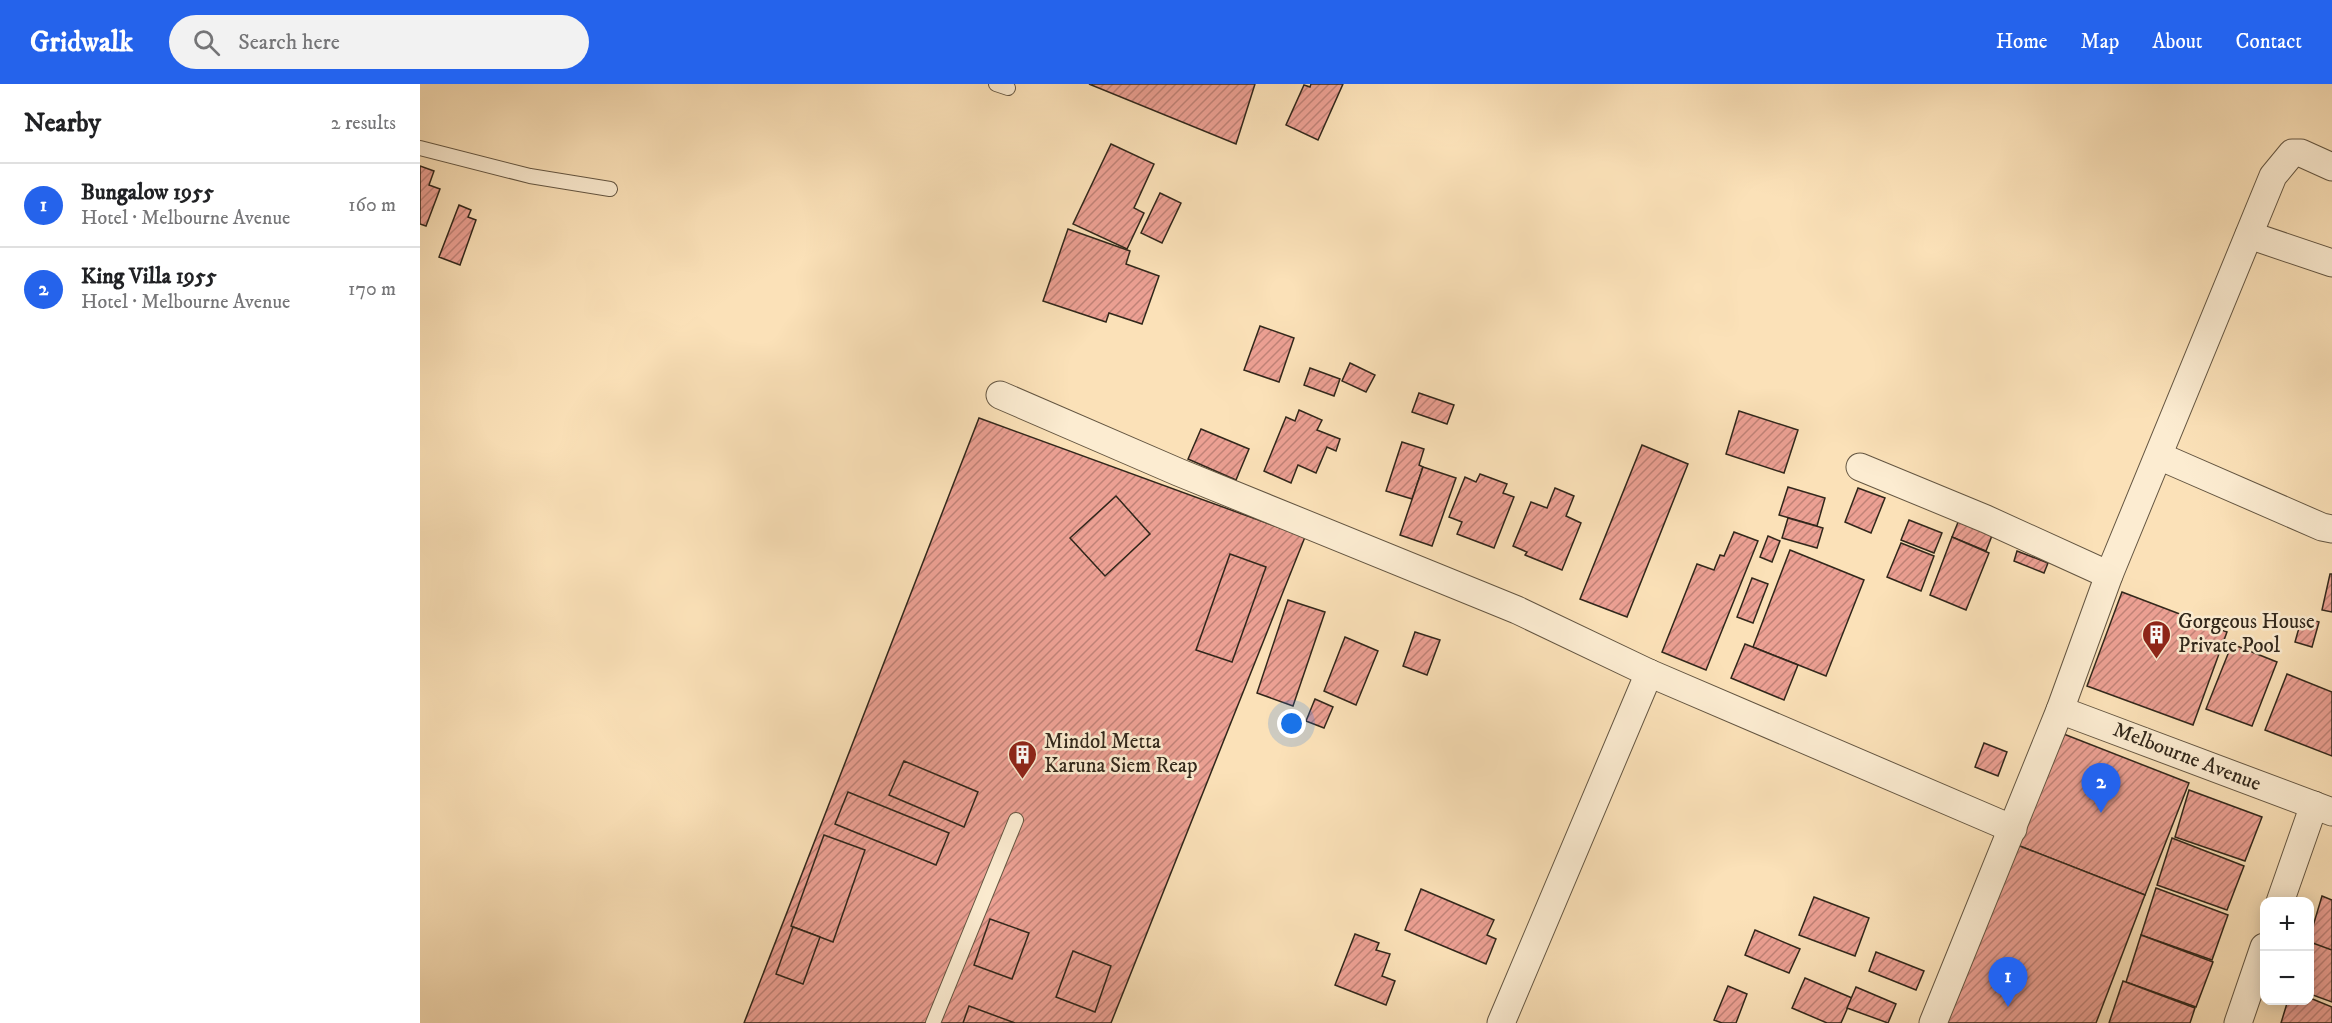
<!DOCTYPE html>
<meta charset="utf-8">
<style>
body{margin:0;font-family:"IM FELL DW Pica",serif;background:#f2f2f2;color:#202124}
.controls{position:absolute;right:18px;bottom:18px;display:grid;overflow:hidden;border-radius:12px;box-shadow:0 3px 15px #0003}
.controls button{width:54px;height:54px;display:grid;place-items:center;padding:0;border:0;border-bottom:2px solid #e0e0e0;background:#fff;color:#202124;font:30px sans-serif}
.you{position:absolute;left:872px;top:640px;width:21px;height:21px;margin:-15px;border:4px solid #fff;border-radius:50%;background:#1a73e8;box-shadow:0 0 0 9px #1a73e833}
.badge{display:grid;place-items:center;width:39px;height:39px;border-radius:50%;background:#2563eb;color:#fff;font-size:20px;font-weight:700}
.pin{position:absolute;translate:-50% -50px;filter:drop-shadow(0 2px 3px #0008)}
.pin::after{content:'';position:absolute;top:32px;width:21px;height:18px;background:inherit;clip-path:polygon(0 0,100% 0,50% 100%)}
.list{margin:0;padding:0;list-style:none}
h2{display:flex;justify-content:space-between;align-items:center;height:78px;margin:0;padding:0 24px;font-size:26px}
h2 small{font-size:20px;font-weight:400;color:#757577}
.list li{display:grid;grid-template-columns:39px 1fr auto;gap:18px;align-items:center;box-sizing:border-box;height:84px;padding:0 24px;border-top:2px solid #e0e0e0}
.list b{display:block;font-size:22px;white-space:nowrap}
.list p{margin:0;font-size:20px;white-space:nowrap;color:#757577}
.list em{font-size:20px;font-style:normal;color:#757577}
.icon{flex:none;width:33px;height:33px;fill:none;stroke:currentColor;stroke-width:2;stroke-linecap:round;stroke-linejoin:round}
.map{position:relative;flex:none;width:1912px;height:939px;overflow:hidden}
header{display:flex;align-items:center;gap:36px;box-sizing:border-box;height:84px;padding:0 30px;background:#2563eb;color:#fff}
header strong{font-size:28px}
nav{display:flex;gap:33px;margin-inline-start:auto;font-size:21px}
.search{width:420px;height:54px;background:#f2f2f2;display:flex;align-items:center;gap:15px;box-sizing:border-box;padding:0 21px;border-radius:33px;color:#757577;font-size:22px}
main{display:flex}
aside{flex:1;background:#fff}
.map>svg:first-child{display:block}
.building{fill:url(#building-hatch);stroke:#31271b;stroke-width:1.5}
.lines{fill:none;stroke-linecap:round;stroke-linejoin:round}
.service-casing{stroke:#645642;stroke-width:16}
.minor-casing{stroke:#645642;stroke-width:29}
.service{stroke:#fcecd1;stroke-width:14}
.minor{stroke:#fcecd1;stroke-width:27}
.labels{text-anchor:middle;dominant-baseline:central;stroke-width:5;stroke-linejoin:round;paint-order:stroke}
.poi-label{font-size:21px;fill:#31271b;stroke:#fcecd1;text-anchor:start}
.street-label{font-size:21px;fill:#31271b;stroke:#fcecd1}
</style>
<header>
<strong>Gridwalk</strong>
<div class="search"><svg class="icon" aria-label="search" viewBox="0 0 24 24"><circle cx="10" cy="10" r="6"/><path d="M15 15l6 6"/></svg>Search here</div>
<nav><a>Home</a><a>Map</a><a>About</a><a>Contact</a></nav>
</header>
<main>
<aside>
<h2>Nearby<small>2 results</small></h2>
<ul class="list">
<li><span class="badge">1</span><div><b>Bungalow 1955</b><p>Hotel · Melbourne Avenue</p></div><em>160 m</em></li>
<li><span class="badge">2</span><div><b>King Villa 1955</b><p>Hotel · Melbourne Avenue</p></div><em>170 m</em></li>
</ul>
</aside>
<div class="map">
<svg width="1912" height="939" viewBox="0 0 1912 939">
<defs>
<pattern id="building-hatch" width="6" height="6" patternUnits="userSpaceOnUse" patternTransform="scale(1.5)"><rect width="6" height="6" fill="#eca093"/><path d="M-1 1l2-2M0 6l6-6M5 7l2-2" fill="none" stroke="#c08277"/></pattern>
</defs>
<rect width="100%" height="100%" fill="#fbe1b8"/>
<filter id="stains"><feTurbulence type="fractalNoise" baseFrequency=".00333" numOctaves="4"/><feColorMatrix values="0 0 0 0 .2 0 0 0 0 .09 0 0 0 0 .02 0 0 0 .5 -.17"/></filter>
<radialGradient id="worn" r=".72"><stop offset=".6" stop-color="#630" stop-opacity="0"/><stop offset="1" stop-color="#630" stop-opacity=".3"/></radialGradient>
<g class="building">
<polygon points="669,0 835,0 816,60"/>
<polygon points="891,0 923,0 898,56 866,41 884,1 890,3"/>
<polygon points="691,60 734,80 714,124 724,129 707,165 653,140"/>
<polygon points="0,82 14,87 9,101 20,105 6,142 0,140"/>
<polygon points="740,109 761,119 742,159 721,149"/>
<polygon points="39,121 51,126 48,133 56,136 40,181 19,173"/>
<polygon points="648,145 710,167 706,180 739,192 722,240 689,229 686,238 623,217"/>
<polygon points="840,242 874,254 859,298 824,286"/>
<polygon points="930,279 955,291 946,308 922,297"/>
<polygon points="890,284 920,295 914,312 884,301"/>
<polygon points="999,309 1034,321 1027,340 992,328"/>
<polygon points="879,326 902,336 897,346 920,355 916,367 907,363 896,389 878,381 871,399 844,387 866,333 875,337"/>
<polygon points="1319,327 1378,346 1364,389 1306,370"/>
<polygon points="559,334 885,453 691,939 324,939"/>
<polygon points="781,345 829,365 816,396 768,375"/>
<polygon points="982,358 1004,365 999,381 1003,383 992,415 966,407"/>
<polygon points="1222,361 1268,380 1207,533 1160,515"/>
<polygon points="1003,383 1036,394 1012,462 980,451"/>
<polygon points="1060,390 1087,400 1083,409 1094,413 1074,464 1037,450 1042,438 1029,433 1045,393 1056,398"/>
<polygon points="1368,403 1405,414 1397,442 1359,431"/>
<polygon points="1135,404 1154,412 1146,432 1161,439 1142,486 1105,471 1107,468 1093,462 1111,418 1127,424"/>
<polygon points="1438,404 1465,414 1451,449 1425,438"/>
<polygon points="696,412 730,450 685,492 650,454"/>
<polygon points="1541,431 1575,444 1566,467 1532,453"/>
<polygon points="1368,434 1403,444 1397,464 1362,454"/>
<polygon points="1489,436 1522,449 1514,469 1481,456"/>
<polygon points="1314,448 1338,457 1286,586 1242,568 1277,480 1294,486 1300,471 1304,472"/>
<polygon points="1348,452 1360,457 1352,478 1340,473"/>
<polygon points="1532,453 1569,469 1546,526 1510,511"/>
<polygon points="1481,459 1514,472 1501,507 1467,493"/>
<polygon points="1370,466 1444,496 1406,592 1333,563"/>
<polygon points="1597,467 1628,479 1624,489 1594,477"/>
<polygon points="810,470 846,483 812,578 776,566"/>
<polygon points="1910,490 1912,490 1912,528 1902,526"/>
<polygon points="1332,494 1348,500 1333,539 1317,533"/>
<polygon points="1702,508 1807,548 1773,641 1667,602"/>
<polygon points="868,516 905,528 873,622 837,609"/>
<polygon points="1882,533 1899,538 1892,563 1875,558"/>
<polygon points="995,548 1020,556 1007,591 983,582"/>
<polygon points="925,553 958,567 936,621 904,607"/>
<polygon points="1325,560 1378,581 1364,616 1311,594"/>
<polygon points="1812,560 1857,578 1832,642 1786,625"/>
<polygon points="1867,590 1912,608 1912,672 1845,646"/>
<polygon points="895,615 913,623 904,644 886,637"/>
<polygon points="1636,647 1769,699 1725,811 1592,759"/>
<polygon points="1564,659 1587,668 1578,692 1555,683"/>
<polygon points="484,677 558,708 544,743 469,711"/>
<polygon points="1769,706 1842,733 1825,777 1755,753"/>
<polygon points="428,708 529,749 516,781 415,740"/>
<polygon points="404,751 445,766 413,858 371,842"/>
<polygon points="1752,754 1824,782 1807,826 1737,801"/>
<polygon points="1592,759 1725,811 1676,939 1521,939"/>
<polygon points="1736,804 1808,831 1792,876 1721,851"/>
<polygon points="1001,805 1074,836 1067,851 1076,855 1066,880 985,846"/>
<polygon points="1902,812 1912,816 1912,868 1890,860 1890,852"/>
<polygon points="1394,813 1449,834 1435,872 1379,851"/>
<polygon points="570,835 609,849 592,895 554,881"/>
<polygon points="373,843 400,853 383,900 356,890"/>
<polygon points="1335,846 1380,865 1369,889 1325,871"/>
<polygon points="935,850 959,859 956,866 970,870 962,892 975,897 966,921 915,901"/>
<polygon points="1721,851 1793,878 1776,923 1706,898"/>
<polygon points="1890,858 1912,866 1912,918 1890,910"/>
<polygon points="653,867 691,882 675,928 636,913"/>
<polygon points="1456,868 1504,887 1496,906 1449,887"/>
<polygon points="1385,894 1432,914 1421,939 1407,939 1372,924"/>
<polygon points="1703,897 1775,924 1770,939 1689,939"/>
<polygon points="1308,902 1327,910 1316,939 1302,939 1294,936"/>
<polygon points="1436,903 1476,920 1468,939 1427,924"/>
<polygon points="1890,914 1912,923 1912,939 1861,939 1868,916 1890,916"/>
<polygon points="549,922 595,939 543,939"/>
</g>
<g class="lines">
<defs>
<g id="service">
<polyline points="576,0 588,4"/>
<polyline points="0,64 110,92 190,105"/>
<polyline points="513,939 596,736"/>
</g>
<g id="minor">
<polyline points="1829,151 1912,179"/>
<polyline points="580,311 758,388 1097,526 1229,589 1593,745"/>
<polyline points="1739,372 1902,443 1912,445"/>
<polyline points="1440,383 1566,435 1689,491"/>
<polyline points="1640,626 1912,728"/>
<polyline points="1860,818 1894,721"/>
<polyline points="1081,939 1229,589"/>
<polyline points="1513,939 1640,626 1689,491 1853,92 1872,69 1881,69 1912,83"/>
<polyline points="1818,939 1844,863"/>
</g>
</defs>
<use href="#service" class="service-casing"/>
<use href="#minor" class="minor-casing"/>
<use href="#service" class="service"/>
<use href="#minor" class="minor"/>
</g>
<defs>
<symbol id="building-pin" viewBox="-11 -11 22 30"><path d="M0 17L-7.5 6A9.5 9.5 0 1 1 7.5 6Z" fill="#8f2418" stroke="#fcecd1"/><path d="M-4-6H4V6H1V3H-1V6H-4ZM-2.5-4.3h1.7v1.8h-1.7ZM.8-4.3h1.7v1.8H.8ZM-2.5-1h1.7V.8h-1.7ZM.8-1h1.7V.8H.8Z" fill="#fff"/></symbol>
</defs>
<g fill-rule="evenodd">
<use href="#building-pin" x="1720" y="534" width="33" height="45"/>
<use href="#building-pin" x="586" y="654" width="33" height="45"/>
</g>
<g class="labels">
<g class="poi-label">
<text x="1758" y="538">Gorgeous House<tspan x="1758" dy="24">Private Pool</tspan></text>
<text x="624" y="658">Mindol Metta<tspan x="624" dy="24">Karuna Siem Reap</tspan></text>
</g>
<g class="street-label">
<text transform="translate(1767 673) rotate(21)">Melbourne Avenue</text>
</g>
</g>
<rect width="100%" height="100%" filter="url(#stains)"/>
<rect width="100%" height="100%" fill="url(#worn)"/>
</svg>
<div class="controls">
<button>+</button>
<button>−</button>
</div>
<div class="you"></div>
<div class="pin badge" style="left:1588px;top:923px">1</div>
<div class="pin badge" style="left:1681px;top:729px">2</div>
</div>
</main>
